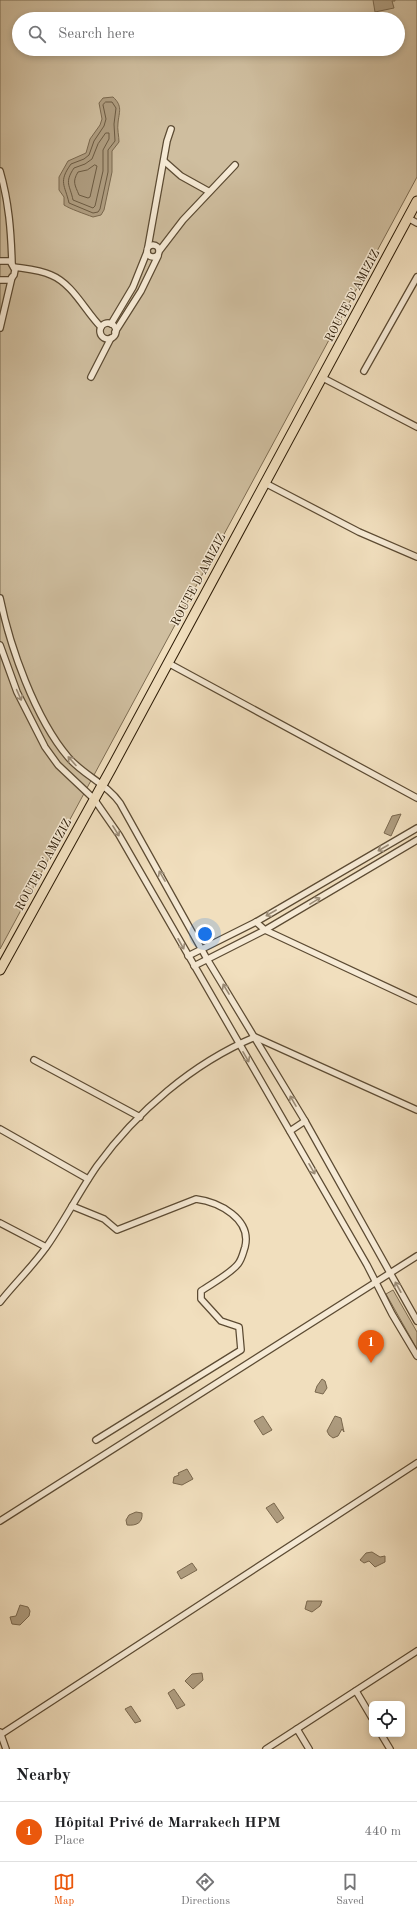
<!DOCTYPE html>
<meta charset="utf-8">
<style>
body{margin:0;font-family:"Old Standard TT",serif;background:#f2f2f2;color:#202124}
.controls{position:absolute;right:12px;bottom:12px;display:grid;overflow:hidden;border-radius:6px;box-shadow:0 2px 6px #0003}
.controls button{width:36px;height:36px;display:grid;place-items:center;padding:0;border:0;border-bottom:1px solid #e0e0e0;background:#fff;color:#202124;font:20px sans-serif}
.you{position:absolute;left:205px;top:934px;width:14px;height:14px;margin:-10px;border:3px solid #fff;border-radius:50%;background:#1a73e8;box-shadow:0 0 0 6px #1a73e833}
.badge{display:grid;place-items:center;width:26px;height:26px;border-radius:50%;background:#ea580c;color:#fff;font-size:13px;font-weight:700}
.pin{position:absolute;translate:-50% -33px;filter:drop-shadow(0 1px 2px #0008)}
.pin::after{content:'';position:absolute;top:21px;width:14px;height:12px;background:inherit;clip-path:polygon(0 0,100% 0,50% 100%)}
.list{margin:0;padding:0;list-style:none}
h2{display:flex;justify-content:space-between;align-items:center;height:52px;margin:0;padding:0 16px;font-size:17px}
h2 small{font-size:13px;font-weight:400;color:#757577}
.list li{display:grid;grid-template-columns:26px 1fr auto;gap:12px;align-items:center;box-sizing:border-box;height:60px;padding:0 16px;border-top:1px solid #e0e0e0}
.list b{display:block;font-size:15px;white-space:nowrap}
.list p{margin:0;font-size:13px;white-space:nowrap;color:#757577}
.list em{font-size:13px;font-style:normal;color:#757577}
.icon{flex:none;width:22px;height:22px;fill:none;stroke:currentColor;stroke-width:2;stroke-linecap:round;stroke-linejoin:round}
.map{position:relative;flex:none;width:417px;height:1749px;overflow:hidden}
.search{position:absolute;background:#fff;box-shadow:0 2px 6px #0003;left:12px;right:12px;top:12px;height:44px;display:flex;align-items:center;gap:10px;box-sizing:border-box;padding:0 14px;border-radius:22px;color:#757577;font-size:15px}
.sheet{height:112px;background:#fff}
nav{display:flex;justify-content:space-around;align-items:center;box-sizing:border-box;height:56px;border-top:1px solid #e0e0e0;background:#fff;font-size:11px;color:#757577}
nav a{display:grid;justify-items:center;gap:2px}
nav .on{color:#ea580c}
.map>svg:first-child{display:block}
.green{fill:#cfbe9f;stroke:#7d6c52;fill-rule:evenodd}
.water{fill:#ae9c7f;stroke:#7a684e}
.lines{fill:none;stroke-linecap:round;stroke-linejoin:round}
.shore{stroke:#6c5b42;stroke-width:1}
.street-casing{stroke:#5c4b33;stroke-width:8}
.primary-casing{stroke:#2b1a05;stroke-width:11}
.street{stroke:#f6ead5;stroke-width:5.5}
.primary{stroke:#f1dfbe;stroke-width:9}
.oneway{stroke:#9b8c77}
.labels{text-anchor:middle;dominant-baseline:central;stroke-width:3;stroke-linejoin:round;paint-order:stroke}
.street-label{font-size:12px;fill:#2b1a05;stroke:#f6ead5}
</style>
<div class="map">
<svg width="417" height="1749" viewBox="0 0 417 1749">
<rect width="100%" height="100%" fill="#f1dfbe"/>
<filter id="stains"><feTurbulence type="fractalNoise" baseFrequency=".005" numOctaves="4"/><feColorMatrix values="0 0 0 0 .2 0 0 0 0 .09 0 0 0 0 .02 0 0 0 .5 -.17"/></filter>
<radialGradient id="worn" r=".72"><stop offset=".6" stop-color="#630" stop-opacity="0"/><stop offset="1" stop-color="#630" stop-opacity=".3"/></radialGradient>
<g class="green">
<path d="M0,0H417V177L0,949ZM19,19H398V49H19Z"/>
<polygon points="393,1290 417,1332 417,1349 386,1294"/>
</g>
<g class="water">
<polygon points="373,0 395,0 395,1 392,1 394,8 375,12"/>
<path d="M113,97C123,106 119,112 118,123C117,129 119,136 119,142L112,151V172L104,210L101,215L93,217C85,214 70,209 64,205V197L59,190V177L68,161L86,153L90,139L100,125L102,119L99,103L103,98Z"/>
<polygon points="401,814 391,836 384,833 392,816"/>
<polygon points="322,1379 325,1381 327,1388 323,1394 315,1392 317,1386"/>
<polygon points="263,1416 272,1430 263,1435 254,1421"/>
<polygon points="335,1416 341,1418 344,1432 342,1429 338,1436 333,1438 329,1435 327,1431"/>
<polygon points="187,1469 193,1479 182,1485 173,1483 174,1477 179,1475 178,1473"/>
<polygon points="274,1503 284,1518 277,1523 266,1508"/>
<path d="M136,1512L142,1513C143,1523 136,1526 127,1525L126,1520L129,1515Z"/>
<polygon points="372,1552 380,1557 385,1556 385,1562 375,1567 369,1561 364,1563 360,1560 366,1553"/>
<polygon points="192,1563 197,1570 181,1579 177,1572"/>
<polygon points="307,1601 322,1601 320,1606 312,1612 305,1609"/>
<polygon points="20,1605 28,1607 30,1611 29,1616 20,1625 12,1624 10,1617 16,1616"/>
<polygon points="202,1673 203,1680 193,1689 185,1681 192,1674"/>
<polygon points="174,1689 185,1705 177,1709 168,1693"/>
<polygon points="131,1706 141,1721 135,1723 125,1709"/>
</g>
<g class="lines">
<g class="shore">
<path d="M106,102H112L116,108L114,124L115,141L108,150V172L100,209L98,212L93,213L69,203C65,185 58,182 71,164L84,159L89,155L94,141L104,126L106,119L103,105Z"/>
<path d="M106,133H109V139L103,150V171L95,206L93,208L73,200C70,185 64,183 74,168L85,164L92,159L98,144Z"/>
<path d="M95,165L97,166L90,197L88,198L79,195C75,185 72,182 78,172L87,170Z"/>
</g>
<defs>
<g id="street">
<polyline points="164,161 181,176 208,191"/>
<path d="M0,171C9,202 11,232 12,263"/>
<polyline points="408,218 417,223"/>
<circle cx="153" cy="251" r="6"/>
<polyline points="148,247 167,141 171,129"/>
<polyline points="160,250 183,220 235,165"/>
<polyline points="0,261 10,261 15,270 14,275 10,280 0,280"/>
<path d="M14,267C27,269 40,270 51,275C73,284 85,311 101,327"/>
<circle cx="108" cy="331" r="8"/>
<polyline points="111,324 133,287 147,252"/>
<polyline points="0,328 12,277"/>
<polyline points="115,332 141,291 158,256"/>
<polyline points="364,371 417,277"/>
<polyline points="91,377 111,338"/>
<polyline points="323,378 417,427"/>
<polyline points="265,483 359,532 417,557"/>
<path d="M0,598C10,647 35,718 68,757C83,775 107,784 120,803L207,959L305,1121L417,1321"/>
<polyline points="0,645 17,692 45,747 58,765 94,799 119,835 367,1265 392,1314 417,1356"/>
<polyline points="168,663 417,798"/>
<polyline points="256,922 265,930 417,1001"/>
<polyline points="188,956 256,922 417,828"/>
<polyline points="194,966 265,930 417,840"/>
<polyline points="34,1060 140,1117"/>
<polyline points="0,1129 88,1179"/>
<polyline points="290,1131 305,1121"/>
<path d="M72,1206L104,1219L117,1230L196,1199C219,1202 252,1219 245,1247C243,1253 242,1259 238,1264C230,1274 211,1284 201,1291V1299L221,1321L239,1327L241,1350L96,1440"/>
<polyline points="0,1223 46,1247"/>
<path d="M0,1302C15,1283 33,1266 47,1246C65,1220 79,1192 97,1166C136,1112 193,1063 255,1037L417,1110"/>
<polyline points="0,1521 417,1256"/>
<polyline points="356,1691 372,1718"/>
<polyline points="297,1729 309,1749"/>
<polyline points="0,1732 6,1749"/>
<polyline points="381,1734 390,1749"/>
<polyline points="0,1735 417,1463"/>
<polyline points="266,1749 417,1651"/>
</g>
<polyline id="primary" points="0,970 111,769 417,201"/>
</defs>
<use href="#street" class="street-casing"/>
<use href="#primary" class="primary-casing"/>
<use href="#street" class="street"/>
<use href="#primary" class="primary"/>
</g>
<defs><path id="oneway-shaft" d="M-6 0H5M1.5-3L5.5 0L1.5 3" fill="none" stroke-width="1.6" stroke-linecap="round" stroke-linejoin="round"/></defs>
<g class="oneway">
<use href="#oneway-shaft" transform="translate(19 695) rotate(66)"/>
<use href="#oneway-shaft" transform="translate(72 761) rotate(-132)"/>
<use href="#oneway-shaft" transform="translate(116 831) rotate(58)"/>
<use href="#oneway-shaft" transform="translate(383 848) rotate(150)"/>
<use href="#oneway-shaft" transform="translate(162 876) rotate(-120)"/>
<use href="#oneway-shaft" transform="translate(315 901) rotate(-31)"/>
<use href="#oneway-shaft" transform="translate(271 913) rotate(150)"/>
<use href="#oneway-shaft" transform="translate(181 944) rotate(61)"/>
<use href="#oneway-shaft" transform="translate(226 989) rotate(-121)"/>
<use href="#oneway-shaft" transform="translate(246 1057) rotate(60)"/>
<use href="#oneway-shaft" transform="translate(293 1101) rotate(-120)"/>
<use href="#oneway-shaft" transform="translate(312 1169) rotate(60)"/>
<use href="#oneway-shaft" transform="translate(398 1287) rotate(-119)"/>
</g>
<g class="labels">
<g class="street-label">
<text transform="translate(353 296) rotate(-62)">ROUTE D'AMIZIZ</text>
<text transform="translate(199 580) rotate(-62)">ROUTE D'AMIZIZ</text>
<text transform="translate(44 865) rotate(-61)">ROUTE D'AMIZIZ</text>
</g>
</g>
<rect width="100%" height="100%" filter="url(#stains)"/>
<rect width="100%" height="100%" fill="url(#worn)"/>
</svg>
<div class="controls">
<button><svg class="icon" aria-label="locate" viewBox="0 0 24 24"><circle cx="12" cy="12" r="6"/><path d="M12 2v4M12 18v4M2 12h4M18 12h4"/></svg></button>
</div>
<div class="you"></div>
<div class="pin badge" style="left:371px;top:1363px">1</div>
<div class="search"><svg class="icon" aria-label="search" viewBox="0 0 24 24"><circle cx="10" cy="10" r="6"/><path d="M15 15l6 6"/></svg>Search here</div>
</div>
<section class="sheet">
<h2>Nearby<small></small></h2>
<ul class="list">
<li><span class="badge">1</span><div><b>Hôpital Privé de Marrakech HPM</b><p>Place</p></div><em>440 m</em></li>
</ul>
</section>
<nav>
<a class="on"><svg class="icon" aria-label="map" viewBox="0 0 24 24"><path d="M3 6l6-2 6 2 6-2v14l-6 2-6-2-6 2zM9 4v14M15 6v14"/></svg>Map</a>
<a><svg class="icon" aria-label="directions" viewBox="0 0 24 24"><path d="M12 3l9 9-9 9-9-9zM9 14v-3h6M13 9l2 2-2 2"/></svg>Directions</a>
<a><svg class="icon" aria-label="saved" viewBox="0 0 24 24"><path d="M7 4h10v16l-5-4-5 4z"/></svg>Saved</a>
</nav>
